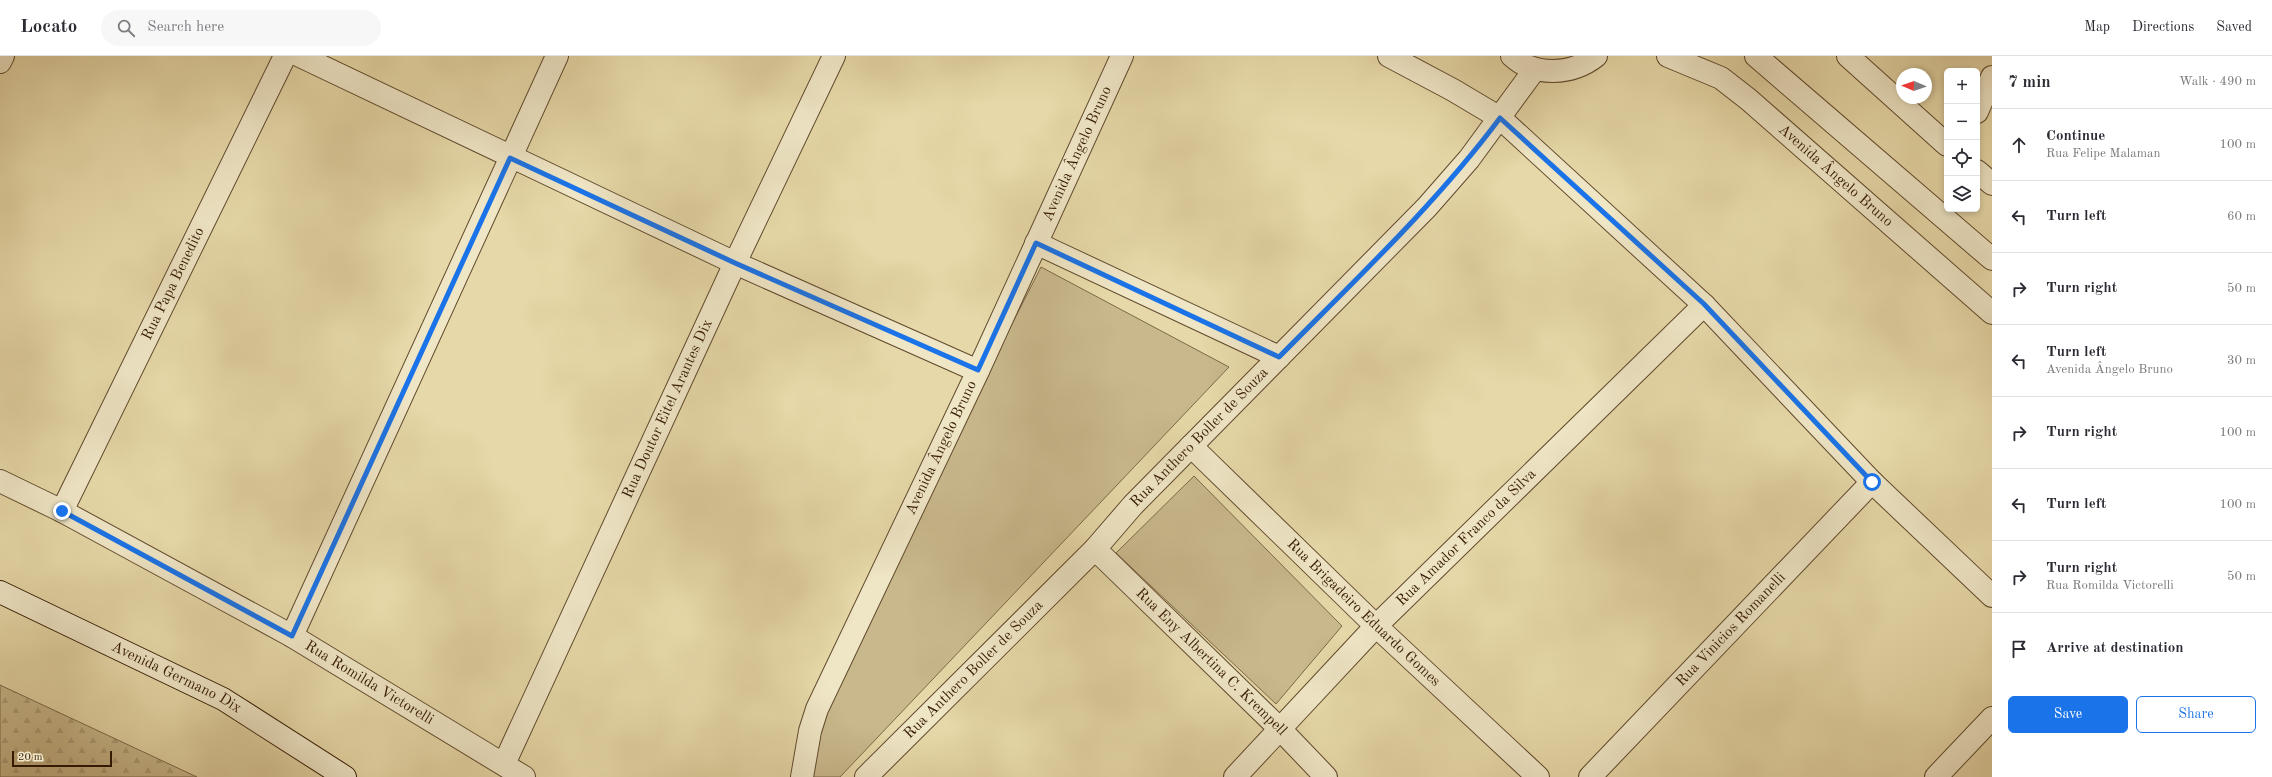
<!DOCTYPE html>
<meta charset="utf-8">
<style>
body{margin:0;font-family:"Old Standard TT",serif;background:#f7f7f7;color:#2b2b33}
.controls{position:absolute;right:12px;top:12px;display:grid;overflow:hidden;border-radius:6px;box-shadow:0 2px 6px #0003}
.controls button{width:36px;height:36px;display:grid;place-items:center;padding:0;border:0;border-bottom:1px solid #e1e1e2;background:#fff;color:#2b2b33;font:20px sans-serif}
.compass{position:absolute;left:1896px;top:12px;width:36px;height:36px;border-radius:50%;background:#fff;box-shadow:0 2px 6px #0003;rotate:272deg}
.scale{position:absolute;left:12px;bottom:10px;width:100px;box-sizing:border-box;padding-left:4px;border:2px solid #351a04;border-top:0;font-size:11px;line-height:14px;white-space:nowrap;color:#351a04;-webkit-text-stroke:3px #efe6c6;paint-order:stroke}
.stop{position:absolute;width:12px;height:12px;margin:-9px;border:3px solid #1a73e8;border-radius:50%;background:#fff}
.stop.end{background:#1a73e8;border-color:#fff;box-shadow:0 1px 4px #0008}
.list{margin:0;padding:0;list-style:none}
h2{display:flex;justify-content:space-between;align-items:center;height:52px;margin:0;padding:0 16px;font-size:17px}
h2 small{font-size:13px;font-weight:400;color:#7c7c81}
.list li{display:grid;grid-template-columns:26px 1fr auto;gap:12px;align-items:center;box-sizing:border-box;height:72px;padding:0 16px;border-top:1px solid #e1e1e2}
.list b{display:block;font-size:15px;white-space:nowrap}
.list p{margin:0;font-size:13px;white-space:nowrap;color:#7c7c81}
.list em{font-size:13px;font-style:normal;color:#7c7c81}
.actions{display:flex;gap:8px;padding:12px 16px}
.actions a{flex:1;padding:9px 0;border:1px solid #1a73e8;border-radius:6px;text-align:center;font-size:14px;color:#1a73e8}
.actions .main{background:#1a73e8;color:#fff}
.icon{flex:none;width:22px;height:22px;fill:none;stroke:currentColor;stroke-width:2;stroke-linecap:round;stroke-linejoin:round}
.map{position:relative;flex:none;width:1992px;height:721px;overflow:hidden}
header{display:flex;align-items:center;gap:24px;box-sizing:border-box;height:56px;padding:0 20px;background:#fff;border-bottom:1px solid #e1e1e2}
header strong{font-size:19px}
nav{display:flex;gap:22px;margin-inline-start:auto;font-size:14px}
.search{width:280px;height:36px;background:#f7f7f7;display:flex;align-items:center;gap:10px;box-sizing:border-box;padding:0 14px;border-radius:22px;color:#7c7c81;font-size:15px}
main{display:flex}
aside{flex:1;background:#fff}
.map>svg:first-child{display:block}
.forest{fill:url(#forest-firs);stroke:#7e6948}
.park{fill:#c8b88c;stroke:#7e6948}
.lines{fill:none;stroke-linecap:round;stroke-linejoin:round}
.minor-casing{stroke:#614a2d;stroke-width:24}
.tertiary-casing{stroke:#614a2d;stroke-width:24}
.secondary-casing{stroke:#351a04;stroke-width:24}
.minor{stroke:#efe6c6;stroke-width:22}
.tertiary{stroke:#efe6c6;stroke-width:22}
.secondary{stroke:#efe6c6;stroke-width:22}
.route{stroke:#1a73e8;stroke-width:5}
.labels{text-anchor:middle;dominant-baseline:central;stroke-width:3;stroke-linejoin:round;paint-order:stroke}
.street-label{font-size:15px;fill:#351a04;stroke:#efe6c6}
</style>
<header>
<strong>Locato</strong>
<div class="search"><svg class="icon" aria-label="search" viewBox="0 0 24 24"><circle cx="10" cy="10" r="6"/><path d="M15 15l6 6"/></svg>Search here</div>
<nav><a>Map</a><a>Directions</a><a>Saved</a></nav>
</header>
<main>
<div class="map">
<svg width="1992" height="721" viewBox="0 0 1992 721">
<defs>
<pattern id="forest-firs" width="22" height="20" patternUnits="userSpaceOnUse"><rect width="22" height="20" fill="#c8b88c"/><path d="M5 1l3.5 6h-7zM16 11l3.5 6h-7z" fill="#ac9e77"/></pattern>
</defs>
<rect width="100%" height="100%" fill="#e6d8a8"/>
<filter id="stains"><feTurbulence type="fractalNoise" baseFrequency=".005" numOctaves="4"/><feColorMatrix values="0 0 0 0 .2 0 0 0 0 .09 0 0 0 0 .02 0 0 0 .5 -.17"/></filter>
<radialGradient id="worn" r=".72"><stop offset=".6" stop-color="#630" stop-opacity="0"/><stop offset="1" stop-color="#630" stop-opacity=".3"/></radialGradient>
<polygon class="forest" points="0,629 197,721 0,721"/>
<g class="park">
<polygon points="1041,211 1229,311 840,721 805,721 841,604"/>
<polygon points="1194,420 1342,570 1276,648 1116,497"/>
</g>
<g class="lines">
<defs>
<g id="minor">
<polyline points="300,0 735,207 978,315"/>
<polyline points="1389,0 1453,34 1500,62 1704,249 1872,426 1992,540"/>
<polyline points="1848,0 1947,89"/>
<polyline points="0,6 3,0"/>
<polyline points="1977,56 1992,21"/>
<polyline points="1977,115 1992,128"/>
<polyline points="1036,187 1279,301"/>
<path id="s1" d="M1191,390L1376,570L1538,721"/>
<path id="s2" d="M62,455L285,0"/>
<path id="s3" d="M1095,493L1281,674L1326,721"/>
<polyline points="292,580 557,0"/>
<path id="s4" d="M504,708L735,207L834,0"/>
<path id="s5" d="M802,721L810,675L817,653L978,315L1122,0"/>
<path id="s6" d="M866,721L1095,493L1133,449L1427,151L1469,103L1535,13"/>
<path id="s7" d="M1235,721L1376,570L1704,249"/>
<path id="s8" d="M1590,721L1872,426"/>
<polyline points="1936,721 1992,662"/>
</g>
<g id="tertiary">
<path d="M1512,0C1535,21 1572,19 1596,0"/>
<path id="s9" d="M1668,0L1721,22L1748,43L1992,257"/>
<polyline points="1756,0 1992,203"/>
<path id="s10" d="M0,425L62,455L292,580L524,721"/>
</g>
<g id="secondary">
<path id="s11" d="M0,536L223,643L345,721"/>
</g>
</defs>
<use href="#minor" class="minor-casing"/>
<use href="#tertiary" class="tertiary-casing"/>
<use href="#secondary" class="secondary-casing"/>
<use href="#minor" class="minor"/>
<use href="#tertiary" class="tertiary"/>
<use href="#secondary" class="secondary"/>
</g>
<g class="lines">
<path class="route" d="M62,455L292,580L510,102L735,207L978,314L1036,187L1279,301C1355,224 1435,149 1500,62L1704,248L1872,426"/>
</g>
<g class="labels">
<g class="street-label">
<text stroke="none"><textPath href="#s5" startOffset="683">Avenida Ângelo Bruno</textPath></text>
<text stroke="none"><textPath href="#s9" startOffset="208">Avenida Ângelo Bruno</textPath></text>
<text stroke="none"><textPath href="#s2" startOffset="253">Rua Papa Benedito</textPath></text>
<text stroke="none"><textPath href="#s4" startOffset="391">Rua Doutor Eitel Arantes Dix</textPath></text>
<text stroke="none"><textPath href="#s6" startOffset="476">Rua Anthero Boller de Souza</textPath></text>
<text stroke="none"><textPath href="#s5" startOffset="359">Avenida Ângelo Bruno</textPath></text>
<text stroke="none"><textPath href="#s7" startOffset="333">Rua Amador Franco da Silva</textPath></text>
<text stroke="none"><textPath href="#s1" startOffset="240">Rua Brigadeiro Eduardo Gomes</textPath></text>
<text stroke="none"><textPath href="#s8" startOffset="204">Rua Vinicios Romanelli</textPath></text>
<text stroke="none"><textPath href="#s3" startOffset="162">Rua Eny Albertina C. Krempell</textPath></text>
<text stroke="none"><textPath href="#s6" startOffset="152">Rua Anthero Boller de Souza</textPath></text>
<text stroke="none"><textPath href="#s11" startOffset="196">Avenida Germano Dix</textPath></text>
<text stroke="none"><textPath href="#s10" startOffset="421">Rua Romilda Victorelli</textPath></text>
</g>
</g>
<rect width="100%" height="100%" filter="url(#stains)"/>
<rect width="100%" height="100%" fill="url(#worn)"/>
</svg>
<div class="controls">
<button>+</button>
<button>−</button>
<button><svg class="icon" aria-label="locate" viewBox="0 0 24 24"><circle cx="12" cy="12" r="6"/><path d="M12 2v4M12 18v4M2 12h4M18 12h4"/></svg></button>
<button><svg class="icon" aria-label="layers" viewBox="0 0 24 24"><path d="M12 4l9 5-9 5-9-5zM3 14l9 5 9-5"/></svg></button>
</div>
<svg class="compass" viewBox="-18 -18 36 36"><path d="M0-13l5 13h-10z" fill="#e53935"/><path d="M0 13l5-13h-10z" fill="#7c7c81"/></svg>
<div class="scale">20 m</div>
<div class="stop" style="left:1872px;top:426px"></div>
<div class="stop end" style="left:62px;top:455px"></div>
</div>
<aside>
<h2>7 min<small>Walk · 490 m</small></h2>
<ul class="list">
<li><svg class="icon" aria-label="ahead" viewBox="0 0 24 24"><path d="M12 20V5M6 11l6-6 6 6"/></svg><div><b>Continue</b><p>Rua Felipe Malaman</p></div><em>100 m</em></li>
<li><svg class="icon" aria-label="left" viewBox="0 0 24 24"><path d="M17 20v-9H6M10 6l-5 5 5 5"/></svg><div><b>Turn left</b></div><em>60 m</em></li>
<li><svg class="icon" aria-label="right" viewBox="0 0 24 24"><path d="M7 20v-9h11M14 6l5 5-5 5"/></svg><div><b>Turn right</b></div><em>50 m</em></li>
<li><svg class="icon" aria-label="left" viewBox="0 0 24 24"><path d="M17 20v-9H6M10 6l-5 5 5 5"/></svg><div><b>Turn left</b><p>Avenida Ângelo Bruno</p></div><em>30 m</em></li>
<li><svg class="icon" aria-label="right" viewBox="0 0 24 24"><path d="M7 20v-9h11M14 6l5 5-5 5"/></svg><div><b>Turn right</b></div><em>100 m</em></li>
<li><svg class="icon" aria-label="left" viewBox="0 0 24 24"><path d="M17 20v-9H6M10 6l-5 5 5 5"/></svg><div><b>Turn left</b></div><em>100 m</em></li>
<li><svg class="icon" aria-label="right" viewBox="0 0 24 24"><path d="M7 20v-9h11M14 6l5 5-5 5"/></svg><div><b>Turn right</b><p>Rua Romilda Victorelli</p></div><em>50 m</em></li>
<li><svg class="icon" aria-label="arrive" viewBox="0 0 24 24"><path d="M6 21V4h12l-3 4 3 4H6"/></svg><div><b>Arrive at destination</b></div></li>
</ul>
<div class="actions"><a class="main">Save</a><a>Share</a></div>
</aside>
</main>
